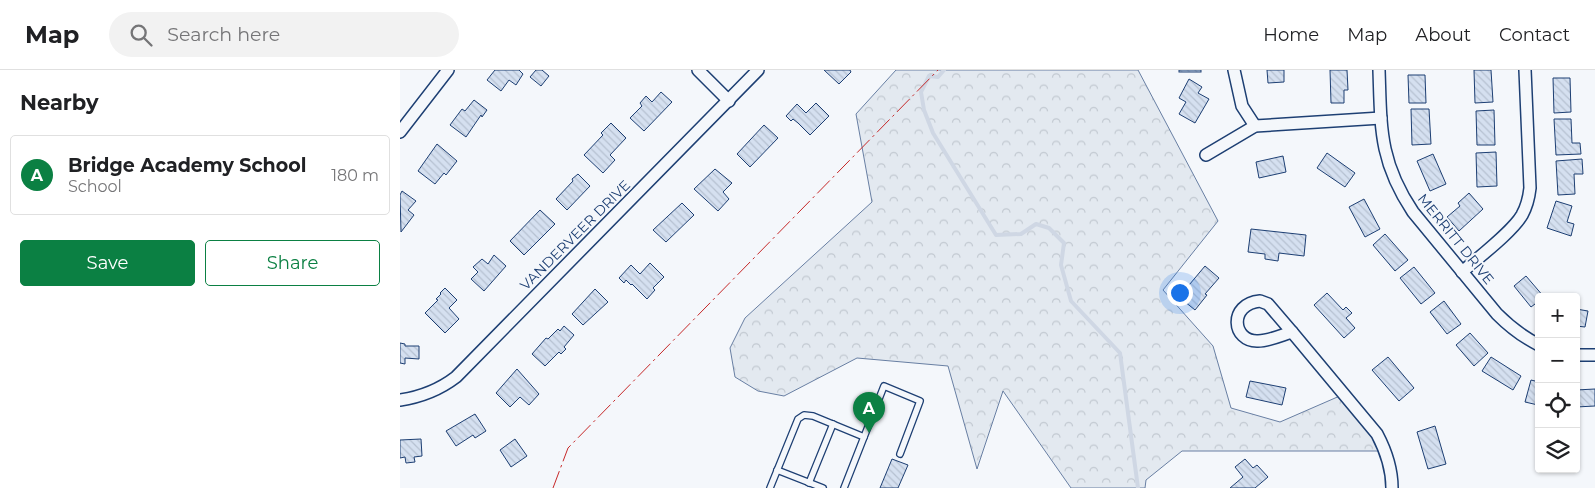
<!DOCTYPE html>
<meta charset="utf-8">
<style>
body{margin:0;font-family:Montserrat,sans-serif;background:#f2f2f2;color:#202124}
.controls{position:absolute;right:15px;bottom:15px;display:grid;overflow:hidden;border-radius:5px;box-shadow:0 1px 4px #0004}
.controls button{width:45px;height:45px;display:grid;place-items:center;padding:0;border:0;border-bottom:1px solid #e0e0e0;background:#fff;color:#202124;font:25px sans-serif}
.you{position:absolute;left:779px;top:222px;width:18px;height:18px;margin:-12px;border:4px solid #fff;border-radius:50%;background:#1a73e8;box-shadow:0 0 0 8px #1a73e833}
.badge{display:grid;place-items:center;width:32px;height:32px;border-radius:50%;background:#0b8043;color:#fff;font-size:16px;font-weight:700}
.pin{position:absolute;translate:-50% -41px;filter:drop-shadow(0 1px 2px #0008)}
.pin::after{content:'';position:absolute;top:26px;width:18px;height:15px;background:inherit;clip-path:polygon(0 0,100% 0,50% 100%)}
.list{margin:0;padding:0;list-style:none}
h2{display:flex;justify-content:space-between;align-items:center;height:65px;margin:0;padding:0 20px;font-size:21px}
h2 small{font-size:16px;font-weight:400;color:#757577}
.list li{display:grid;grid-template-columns:32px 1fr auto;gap:15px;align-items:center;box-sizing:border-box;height:80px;margin:0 10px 10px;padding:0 10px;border:1px solid #e0e0e0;border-radius:5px}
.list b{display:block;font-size:19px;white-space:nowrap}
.list p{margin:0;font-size:16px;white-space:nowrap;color:#757577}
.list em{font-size:16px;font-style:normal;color:#757577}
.actions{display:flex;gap:10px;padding:15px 20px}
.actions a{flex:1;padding:11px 0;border:1px solid #0b8043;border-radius:5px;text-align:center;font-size:18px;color:#0b8043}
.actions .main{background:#0b8043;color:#fff}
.icon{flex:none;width:28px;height:28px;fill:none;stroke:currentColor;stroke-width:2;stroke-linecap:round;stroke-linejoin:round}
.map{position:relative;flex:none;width:1195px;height:418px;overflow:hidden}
header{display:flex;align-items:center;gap:30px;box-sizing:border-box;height:70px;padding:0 25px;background:#fff;border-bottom:1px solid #e0e0e0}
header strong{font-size:24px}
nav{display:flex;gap:28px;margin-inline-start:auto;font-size:18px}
.search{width:350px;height:45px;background:#f2f2f2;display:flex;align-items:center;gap:12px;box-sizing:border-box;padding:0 18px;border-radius:28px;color:#757577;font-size:19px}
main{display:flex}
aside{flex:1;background:#fff}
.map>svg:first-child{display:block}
.forest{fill:url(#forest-crowns);stroke:#687fa3}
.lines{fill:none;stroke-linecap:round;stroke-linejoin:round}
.stream{stroke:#cfd7e4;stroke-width:4}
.building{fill:url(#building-back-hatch);stroke:#1d3f73}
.service-casing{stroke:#1d3f73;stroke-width:8}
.minor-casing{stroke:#1d3f73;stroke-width:14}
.service{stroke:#f4f7fb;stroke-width:5.5}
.minor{stroke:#f4f7fb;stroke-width:11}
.power{stroke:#c62828;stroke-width:1;stroke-dasharray:18 4 2.5 4;stroke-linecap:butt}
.labels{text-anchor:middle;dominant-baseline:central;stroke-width:4;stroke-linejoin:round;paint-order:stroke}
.street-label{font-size:14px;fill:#1d3f73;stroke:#f4f7fb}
</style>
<header>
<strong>Map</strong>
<div class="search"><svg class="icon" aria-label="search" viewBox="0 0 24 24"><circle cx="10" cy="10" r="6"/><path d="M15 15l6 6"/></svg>Search here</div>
<nav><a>Home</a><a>Map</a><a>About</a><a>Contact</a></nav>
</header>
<main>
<aside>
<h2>Nearby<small></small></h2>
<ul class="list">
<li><span class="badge">A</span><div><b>Bridge Academy School</b><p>School</p></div><em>180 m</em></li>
</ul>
<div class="actions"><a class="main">Save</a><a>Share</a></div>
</aside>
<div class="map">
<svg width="1195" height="418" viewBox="0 0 1195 418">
<defs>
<pattern id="forest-crowns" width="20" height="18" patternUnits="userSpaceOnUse" patternTransform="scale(1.25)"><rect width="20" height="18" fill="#e3e9f0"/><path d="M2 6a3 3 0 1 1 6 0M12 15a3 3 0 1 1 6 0" fill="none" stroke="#c2c9d1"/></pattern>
<pattern id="building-back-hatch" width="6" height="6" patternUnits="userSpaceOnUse" patternTransform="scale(1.25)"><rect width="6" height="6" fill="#d5e0f0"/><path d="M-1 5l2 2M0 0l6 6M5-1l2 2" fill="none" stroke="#b6c1d1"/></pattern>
</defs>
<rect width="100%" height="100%" fill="#f4f7fb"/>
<polygon class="forest" points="496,0 738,0 818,151 763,220 813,276 831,338 880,352 942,325 988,381 782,381 746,410 745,418 671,418 603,321 577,399 548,296 457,288 384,326 358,321 335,307 330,278 345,248 472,132 456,44"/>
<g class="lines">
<polyline class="stream" points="544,0 538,7 529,6 521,22 524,40 533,63 596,165 621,164 636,154 649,158 664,173 661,195 671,231 720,283 738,418"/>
</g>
<g class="building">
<polygon points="95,0 119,0 123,4 116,15 109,10 101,21 87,10"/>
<polygon points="136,0 142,0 149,6 141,16 130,7"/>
<polygon points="424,0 450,0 451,2 439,14"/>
<rect x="779" y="0" width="22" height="2"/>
<polygon points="867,0 884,0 884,12 868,13"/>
<polygon points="930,0 947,0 948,20 944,20 944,33 931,33"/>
<polygon points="1074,0 1091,0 1093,32 1075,33"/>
<polygon points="1008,5 1025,5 1026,33 1009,33"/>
<polygon points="1153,8 1170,8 1171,42 1154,43"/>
<polygon points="789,9 802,17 798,23 809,29 795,53 779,44 786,32 779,28"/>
<polygon points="261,22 272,32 244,61 230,48 242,36 240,33 246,26 252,32"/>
<polygon points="74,30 87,40 82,47 81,45 66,67 50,55 62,39 65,41"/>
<polygon points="416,33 429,46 410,65 398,53 393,49 391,51 386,46 397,34 406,43"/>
<polygon points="1011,39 1029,39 1031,74 1012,75"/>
<polygon points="1094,40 1095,75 1077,75 1076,41"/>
<polygon points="1154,49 1171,49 1172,73 1180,73 1181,84 1156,85"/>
<polygon points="211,53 226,68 210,85 215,90 203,103 184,85 203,65 201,63"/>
<polygon points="364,55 378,68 350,97 337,84"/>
<polygon points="37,74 57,91 46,105 44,103 35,114 18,101"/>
<polygon points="1096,82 1097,116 1077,117 1076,83"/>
<polygon points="927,83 955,103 945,117 917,98"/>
<polygon points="1033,84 1046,114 1030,121 1017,91"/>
<polygon points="883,86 886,102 859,108 856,92"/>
<polygon points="1182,89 1183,104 1174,104 1175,124 1158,125 1156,91"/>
<polygon points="315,99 332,113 323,122 329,129 318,141 294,119"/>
<polygon points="178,104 190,116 167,140 156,129 173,111 172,109"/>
<polygon points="2,121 16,131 8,140 14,145 1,162 0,125"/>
<polygon points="1069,123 1083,139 1059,161 1047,147 1060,136 1058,133"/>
<polygon points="964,129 980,159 965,167 949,137"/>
<polygon points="1156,131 1172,136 1167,152 1174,154 1171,166 1147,158"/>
<polygon points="282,133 294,145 266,172 253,160"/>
<polygon points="140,140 155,154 124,185 110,171"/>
<polygon points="851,159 906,165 904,186 879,183 878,191 865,189 865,184 848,182"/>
<polygon points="985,164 1008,190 995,201 973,175"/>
<polygon points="94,185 106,196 84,221 71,209 78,202 73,197 82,189 88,194"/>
<polygon points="250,193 264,207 253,218 255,220 247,229 232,214 231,215 226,210 224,213 219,208 231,195 240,204"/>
<polygon points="805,196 819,208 805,224 807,225 795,240 779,227"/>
<polygon points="1014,197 1035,223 1021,234 1000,208"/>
<polygon points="1126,206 1144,227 1139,227 1139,231 1131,237 1114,216"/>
<polygon points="45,218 57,230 49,238 59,249 45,263 25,243 38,230 36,229 41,224 40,223"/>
<polygon points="195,219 208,232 183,255 172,244"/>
<polygon points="927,223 943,240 946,237 952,243 946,248 955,258 944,268 914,235"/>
<polygon points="1044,231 1061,254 1047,264 1030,242"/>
<polygon points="1176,239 1188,241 1185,257 1176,256"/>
<polygon points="164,256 174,265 164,277 166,279 161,284 159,282 145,296 132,284 146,268 148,269 158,259 160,261"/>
<polygon points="1070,263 1088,283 1074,296 1056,275"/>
<polygon points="0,273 5,274 5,276 19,276 19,289 5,288 5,294 0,293"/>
<polygon points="988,287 1014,318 999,331 972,300"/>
<polygon points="1091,287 1121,306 1113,320 1082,301"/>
<polygon points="117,299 139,324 129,335 120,327 110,337 96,323"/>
<polygon points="1131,310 1139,312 1138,335 1125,332"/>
<polygon points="850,311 886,318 882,335 846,327"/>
<polygon points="1195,319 1195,336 1176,337 1176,320"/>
<polygon points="75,344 86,361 75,368 73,365 56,376 46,361"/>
<polygon points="1035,356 1046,394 1028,399 1017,362"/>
<polygon points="21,369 22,386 14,387 15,392 6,393 5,387 0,388 0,370"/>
<polygon points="115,369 127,386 111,397 100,380"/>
<polygon points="492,389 508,395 498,418 480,418"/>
<polygon points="845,389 853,398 857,395 868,407 855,418 830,418 843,407 835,397"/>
</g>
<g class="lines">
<defs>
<g id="service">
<polyline points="464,367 484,316 520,331 500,384"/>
<polyline points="377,400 423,418"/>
<polyline points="409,413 433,354"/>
<polyline points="370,418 398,349 404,345 413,346 464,367 444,418"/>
</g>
<g id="minor">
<polyline points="298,0 329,31"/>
<polyline points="834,0 842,36 855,56"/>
<path d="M979,0C981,58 979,91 1013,142L1097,244C1110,257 1123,267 1139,275"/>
<polyline points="0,62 48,0"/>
<polyline points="806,85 855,56 981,48"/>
<path d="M1062,202C1079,187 1112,162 1122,145C1127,136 1129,127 1130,118L1125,0"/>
<path d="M860,231L868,234L892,262C882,265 869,271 858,271C832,272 828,234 860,231Z"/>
<path d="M892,262L977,364C986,381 992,398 992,418"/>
<polyline points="1176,285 1195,285"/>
<path d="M0,330C21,327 39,320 56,307L358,0"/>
</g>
</defs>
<use href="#service" class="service-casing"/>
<use href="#minor" class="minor-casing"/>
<use href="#service" class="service"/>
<use href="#minor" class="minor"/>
<polyline class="power" points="153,418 168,378 538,0"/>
</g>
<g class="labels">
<g class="street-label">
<text transform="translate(175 165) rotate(-45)">VANDERVEER DRIVE</text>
<text transform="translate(1056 169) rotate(51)">MERRITT DRIVE</text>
</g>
</g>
</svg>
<div class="controls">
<button>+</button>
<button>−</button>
<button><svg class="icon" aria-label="locate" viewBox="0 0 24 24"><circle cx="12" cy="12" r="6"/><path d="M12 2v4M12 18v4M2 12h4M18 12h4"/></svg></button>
<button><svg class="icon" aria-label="layers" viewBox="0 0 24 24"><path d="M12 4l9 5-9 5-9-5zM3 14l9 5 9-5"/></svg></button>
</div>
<div class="you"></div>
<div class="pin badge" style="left:469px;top:363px">A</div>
</div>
</main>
